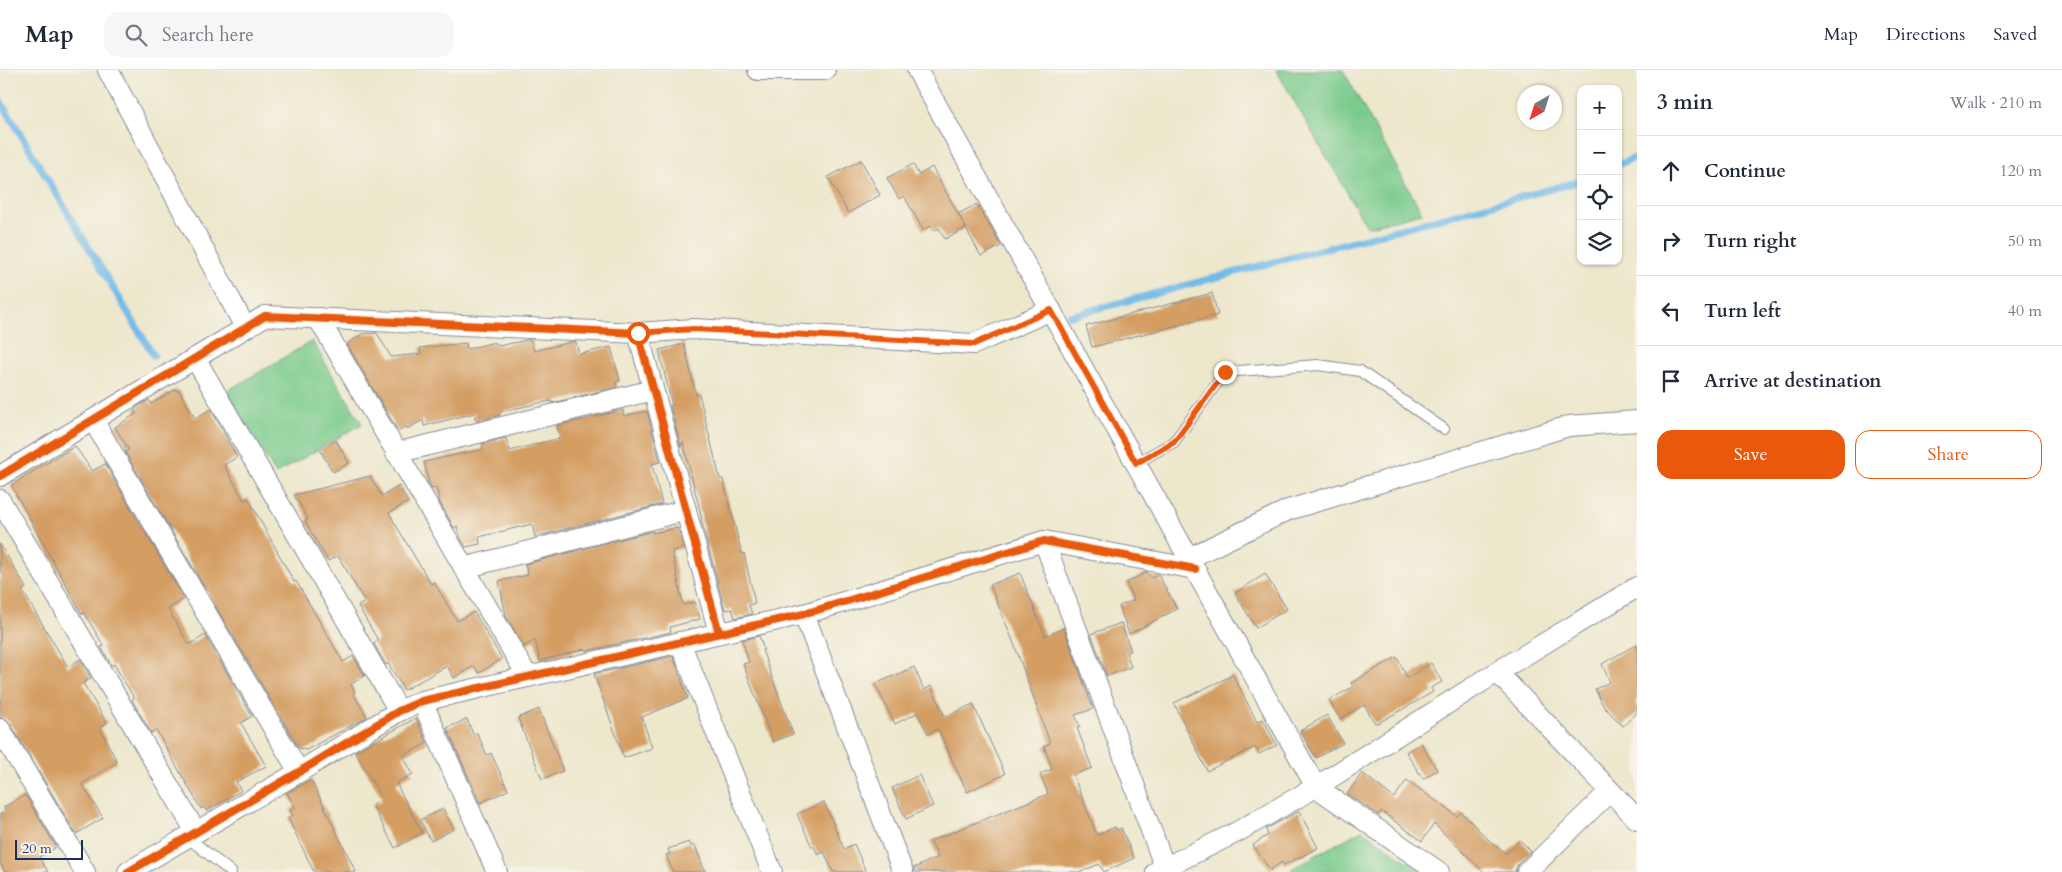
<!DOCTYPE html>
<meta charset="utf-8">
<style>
body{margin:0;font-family:Cardo,serif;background:#f6f6f7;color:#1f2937}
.controls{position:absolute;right:15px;top:15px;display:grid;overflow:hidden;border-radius:10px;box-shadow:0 1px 4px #0004}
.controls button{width:45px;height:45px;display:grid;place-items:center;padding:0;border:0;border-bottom:1px solid #e0e1e3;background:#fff;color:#1f2937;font:25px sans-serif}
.compass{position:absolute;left:1517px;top:15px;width:45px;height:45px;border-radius:50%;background:#fff;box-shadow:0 1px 4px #0004;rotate:219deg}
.scale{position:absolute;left:15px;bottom:12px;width:68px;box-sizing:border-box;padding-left:5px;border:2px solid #1b2f5e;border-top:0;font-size:14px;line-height:18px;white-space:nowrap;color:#1b2f5e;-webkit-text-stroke:4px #f7f3e8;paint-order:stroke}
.stop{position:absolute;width:15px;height:15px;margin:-11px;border:4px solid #ea580c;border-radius:50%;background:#fff}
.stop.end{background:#ea580c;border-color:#fff;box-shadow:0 1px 5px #0008}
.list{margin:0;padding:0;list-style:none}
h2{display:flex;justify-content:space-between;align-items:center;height:65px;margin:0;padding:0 20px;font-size:21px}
h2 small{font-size:16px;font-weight:400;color:#747a83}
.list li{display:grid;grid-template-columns:32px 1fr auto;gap:15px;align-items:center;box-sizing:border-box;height:70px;padding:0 20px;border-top:1px solid #e0e1e3}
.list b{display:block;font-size:19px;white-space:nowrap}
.list em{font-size:16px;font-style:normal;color:#747a83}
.actions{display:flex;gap:10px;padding:15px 20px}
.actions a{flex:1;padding:11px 0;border:1px solid #ea580c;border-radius:15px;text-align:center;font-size:18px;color:#ea580c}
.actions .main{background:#ea580c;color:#fff}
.icon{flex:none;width:28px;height:28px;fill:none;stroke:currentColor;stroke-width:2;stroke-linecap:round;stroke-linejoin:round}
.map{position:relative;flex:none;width:1637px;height:802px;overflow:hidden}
header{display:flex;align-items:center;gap:30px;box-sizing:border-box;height:70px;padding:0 25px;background:#fff;border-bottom:1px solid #e0e1e3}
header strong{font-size:24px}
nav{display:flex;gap:28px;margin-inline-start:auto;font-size:18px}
.search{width:350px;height:45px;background:#f6f6f7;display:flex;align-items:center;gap:12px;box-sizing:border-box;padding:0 18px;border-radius:15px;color:#747a83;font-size:19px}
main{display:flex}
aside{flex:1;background:#fff}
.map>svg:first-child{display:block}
.green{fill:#7acb8c;stroke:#4a7d75}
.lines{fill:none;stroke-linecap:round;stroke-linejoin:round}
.stream{stroke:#6fb9e8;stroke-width:7}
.building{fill:#d49e64}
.service-casing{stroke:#848b95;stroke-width:12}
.minor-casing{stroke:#848b95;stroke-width:22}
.service{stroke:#fff;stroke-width:10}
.minor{stroke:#fff;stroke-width:20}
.cycleway-casing{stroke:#f7f3e8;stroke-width:11}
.cycleway{stroke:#e8590c;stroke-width:8}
.route{stroke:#ea580c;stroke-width:6}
</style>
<header>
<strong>Map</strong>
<div class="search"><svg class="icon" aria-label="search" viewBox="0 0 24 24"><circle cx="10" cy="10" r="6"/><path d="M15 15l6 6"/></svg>Search here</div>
<nav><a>Map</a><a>Directions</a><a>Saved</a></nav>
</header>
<main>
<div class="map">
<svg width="1637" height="802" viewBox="0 0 1637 802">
<rect width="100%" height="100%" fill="#f7f3e8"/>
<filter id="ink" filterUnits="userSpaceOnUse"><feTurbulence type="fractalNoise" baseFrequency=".02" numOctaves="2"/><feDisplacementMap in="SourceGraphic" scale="10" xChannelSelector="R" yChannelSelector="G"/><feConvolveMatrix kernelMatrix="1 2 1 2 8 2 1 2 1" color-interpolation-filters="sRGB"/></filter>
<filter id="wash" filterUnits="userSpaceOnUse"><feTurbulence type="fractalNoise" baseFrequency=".0096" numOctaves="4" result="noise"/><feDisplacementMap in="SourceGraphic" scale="20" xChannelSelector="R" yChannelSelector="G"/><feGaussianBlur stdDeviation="1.12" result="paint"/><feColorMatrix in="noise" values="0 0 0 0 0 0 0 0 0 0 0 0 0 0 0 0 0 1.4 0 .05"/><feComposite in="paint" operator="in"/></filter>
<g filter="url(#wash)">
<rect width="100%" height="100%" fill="#ede7cc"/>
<g class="green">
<polygon points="1276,0 1343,0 1422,143 1367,157"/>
<polygon points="312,271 362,354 276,404 227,321"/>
<polygon points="1362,760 1423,802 1294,802 1291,799"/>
</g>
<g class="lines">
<g class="stream">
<polyline points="0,30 154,286"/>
<polyline points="1618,95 1637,87"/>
<polyline points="1070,246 1581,111"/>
</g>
</g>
<g id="blocks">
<g class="building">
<polygon points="861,90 880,125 848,143 828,107"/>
<polygon points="913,94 919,105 932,97 966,158 945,169 939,158 934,161 931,156 923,160 904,126 899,129 887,108"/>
<polygon points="977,134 1001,176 981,186 958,144"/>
<polygon points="1212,223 1218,245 1092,277 1086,256"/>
<polygon points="377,263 391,287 421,284 420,278 466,273 467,279 495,272 496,275 499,275 499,276 527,270 531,270 534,281 571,272 576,272 579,284 611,277 620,311 616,312 617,317 552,333 551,331 539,333 500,342 500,345 476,351 474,343 424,356 423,350 407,359 406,356 398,361 347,274 362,264"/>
<polygon points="684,274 696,325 699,324 720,409 723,409 742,484 744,483 755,533 749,535 752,544 735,548 732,539 725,540 702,453 701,445 683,372 681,377 670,336 672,335 659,280"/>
<polygon points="176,319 177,321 179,320 195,348 211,339 237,387 224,395 244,430 248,428 294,512 296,511 343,592 353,586 365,606 351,614 355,622 353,623 367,647 306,680 299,678 125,382 129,380 115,357 136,344 134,339 149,330 151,334"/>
<polygon points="623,340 624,346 647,341 660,392 652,394 662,434 535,467 532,454 479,467 480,474 466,477 460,467 457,456 454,458 440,433 436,417 432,419 430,417 424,392 483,379 482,374 506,368 510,381 560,368 557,356"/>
<polygon points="336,370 349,393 333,402 320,380"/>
<polygon points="75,376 92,401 105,394 184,529 168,539 189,575 205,565 252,646 241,653 266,696 236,712 241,721 206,741 204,737 201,739 156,660 151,663 132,630 134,628 114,594 112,596 101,577 104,576 84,543 82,544 11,415"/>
<polygon points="370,406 382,426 399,416 408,432 389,443 407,474 431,514 434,512 457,551 474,542 502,589 479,603 474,596 454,608 447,596 404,620 388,593 386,595 374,574 378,570 358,536 365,532 338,486 328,491 305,451 308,450 307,447 294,425"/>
<polygon points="678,458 684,478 672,481 683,535 695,532 700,549 670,557 671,562 586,581 585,579 540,591 535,570 524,577 506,546 499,511 528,505 525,494 653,461 652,463"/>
<polygon points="0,474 26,518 22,520 68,597 80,589 91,608 83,613 107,653 100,658 117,692 82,714 103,748 76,764 10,653 6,649 0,647"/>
<polygon points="1147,502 1152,508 1158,504 1177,539 1129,564 1119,536 1134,530 1126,513"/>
<polygon points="1020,503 1045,566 1064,558 1093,639 1075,645 1080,657 1077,658 1092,698 1073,705 1097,765 1115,757 1117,760 1121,758 1134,788 1104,802 1099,794 1081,802 915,802 914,798 938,787 930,771 1048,724 1040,704 1052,699 1044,676 1050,673 1013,571 990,515"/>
<polygon points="1265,504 1287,539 1256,558 1235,523"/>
<polygon points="1121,553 1131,581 1126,582 1131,597 1107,606 1091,564"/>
<polygon points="759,566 764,580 762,580 793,664 773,672 743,594 749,592 742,570"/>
<polygon points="1637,574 1637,643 1623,656 1604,637 1595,619 1610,612 1602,594"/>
<polygon points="673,586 688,628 642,647 652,678 624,688 594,604"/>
<polygon points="1397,587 1407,608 1431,593 1442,612 1431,618 1433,622 1380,652 1375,653 1364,635 1340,649 1329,630 1353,617 1351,613"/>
<polygon points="914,597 924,620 931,616 945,647 973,634 1005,704 967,722 938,659 928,664 917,643 895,654 875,614"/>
<polygon points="1233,605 1257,652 1263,649 1277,675 1259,684 1255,677 1207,701 1174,633"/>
<polygon points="539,639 563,701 542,709 518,648"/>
<polygon points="1327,645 1343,673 1316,688 1300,661"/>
<polygon points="416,648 427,673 403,686 413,704 396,713 422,763 395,778 372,735 383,730 355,682"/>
<polygon points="467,649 473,664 477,663 487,685 491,683 508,720 480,733 447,658"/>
<polygon points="1421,673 1437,700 1423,709 1406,682"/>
<polygon points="1362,703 1394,728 1407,710 1457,746 1461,742 1497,778 1498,776 1506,784 1520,770 1531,781 1518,794 1515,802 1484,802 1434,754 1422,771 1381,741 1379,745 1347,724"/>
<polygon points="919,705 933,736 906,749 892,718"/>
<polygon points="311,710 356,802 314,802 288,748 293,746 290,740 295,737 287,723"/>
<polygon points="25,725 55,775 55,778 39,787 48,802 5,802 0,793 0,744 6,741 4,737"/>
<polygon points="824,732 844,779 854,774 866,802 833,802 824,782 818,785 814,776 812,777 797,744"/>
<polygon points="443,739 454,759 431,771 420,750"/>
<polygon points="1299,741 1318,778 1284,795 1282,792 1270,800 1253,775 1268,765 1266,759"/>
<polygon points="689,772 691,776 695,775 705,802 673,802 666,785 670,784 668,779"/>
</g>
</g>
</g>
<g filter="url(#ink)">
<use href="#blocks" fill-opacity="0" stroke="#848b95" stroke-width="1"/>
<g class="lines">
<defs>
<g id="service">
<polyline points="1136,393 1174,372 1225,302 1318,295 1360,301 1444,359"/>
<polyline points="187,767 231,802"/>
</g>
<g id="minor">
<polyline points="108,0 245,257"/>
<polyline points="758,0 825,0"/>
<polyline points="917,0 1316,717 1439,802"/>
<polyline points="318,248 528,607"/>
<polyline points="638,263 693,259 974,274 1051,240"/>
<polyline points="195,288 399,641"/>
<polyline points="93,350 299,702"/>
<polyline points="396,383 653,320"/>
<polyline points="0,406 265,246 638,263 719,563"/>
<polyline points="0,430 196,762"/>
<polyline points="1044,471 1165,798 1169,802"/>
<polyline points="1189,488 1288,440 1569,356 1637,351"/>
<polyline points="464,498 686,440"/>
<polyline points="804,544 903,802"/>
<polyline points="680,572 772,802"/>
<polyline points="1497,602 1637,749"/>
<polyline points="422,631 497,802"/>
<polyline points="0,659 85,802"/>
<polyline points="128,802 299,702 399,641 422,631 804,544 1044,471 1195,499"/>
<polyline points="1156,802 1237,762 1316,717 1497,602 1637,517"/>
<polyline points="1527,802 1610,721"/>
</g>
</defs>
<use href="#service" class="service-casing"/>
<use href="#minor" class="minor-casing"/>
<use href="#service" class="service"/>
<use href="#minor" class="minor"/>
<defs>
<g id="cycleway">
<polyline points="0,406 265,246 638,263 719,563"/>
<polyline points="128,802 299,702 399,641 422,631 804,544 1044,471 1195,499"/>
</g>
</defs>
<use href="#cycleway" class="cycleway-casing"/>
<use href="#cycleway" class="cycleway"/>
</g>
</g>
<g class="lines" filter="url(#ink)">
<polyline class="route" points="638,263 693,259 974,274 1051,240 1136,393 1174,372 1225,302"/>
</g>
</svg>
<div class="controls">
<button>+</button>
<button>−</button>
<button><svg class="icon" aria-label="locate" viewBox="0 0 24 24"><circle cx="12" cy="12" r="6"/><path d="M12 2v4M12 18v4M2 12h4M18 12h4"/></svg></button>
<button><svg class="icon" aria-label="layers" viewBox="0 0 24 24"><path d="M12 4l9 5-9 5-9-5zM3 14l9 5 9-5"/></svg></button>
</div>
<svg class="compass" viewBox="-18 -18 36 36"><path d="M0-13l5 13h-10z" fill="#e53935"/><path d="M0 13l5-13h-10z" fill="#747a83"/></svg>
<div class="scale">20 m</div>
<div class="stop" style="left:638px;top:263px"></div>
<div class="stop end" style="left:1225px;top:302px"></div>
</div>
<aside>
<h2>3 min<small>Walk · 210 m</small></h2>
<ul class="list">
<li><svg class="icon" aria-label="ahead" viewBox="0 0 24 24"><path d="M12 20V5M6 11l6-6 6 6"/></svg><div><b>Continue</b></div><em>120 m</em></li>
<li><svg class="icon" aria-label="right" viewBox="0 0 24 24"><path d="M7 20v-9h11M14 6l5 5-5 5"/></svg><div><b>Turn right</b></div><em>50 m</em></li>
<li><svg class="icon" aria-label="left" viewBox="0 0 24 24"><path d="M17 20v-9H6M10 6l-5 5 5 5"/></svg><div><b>Turn left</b></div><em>40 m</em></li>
<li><svg class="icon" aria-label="arrive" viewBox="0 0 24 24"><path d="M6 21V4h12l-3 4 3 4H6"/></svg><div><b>Arrive at destination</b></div></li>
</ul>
<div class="actions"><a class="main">Save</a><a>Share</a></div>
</aside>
</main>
